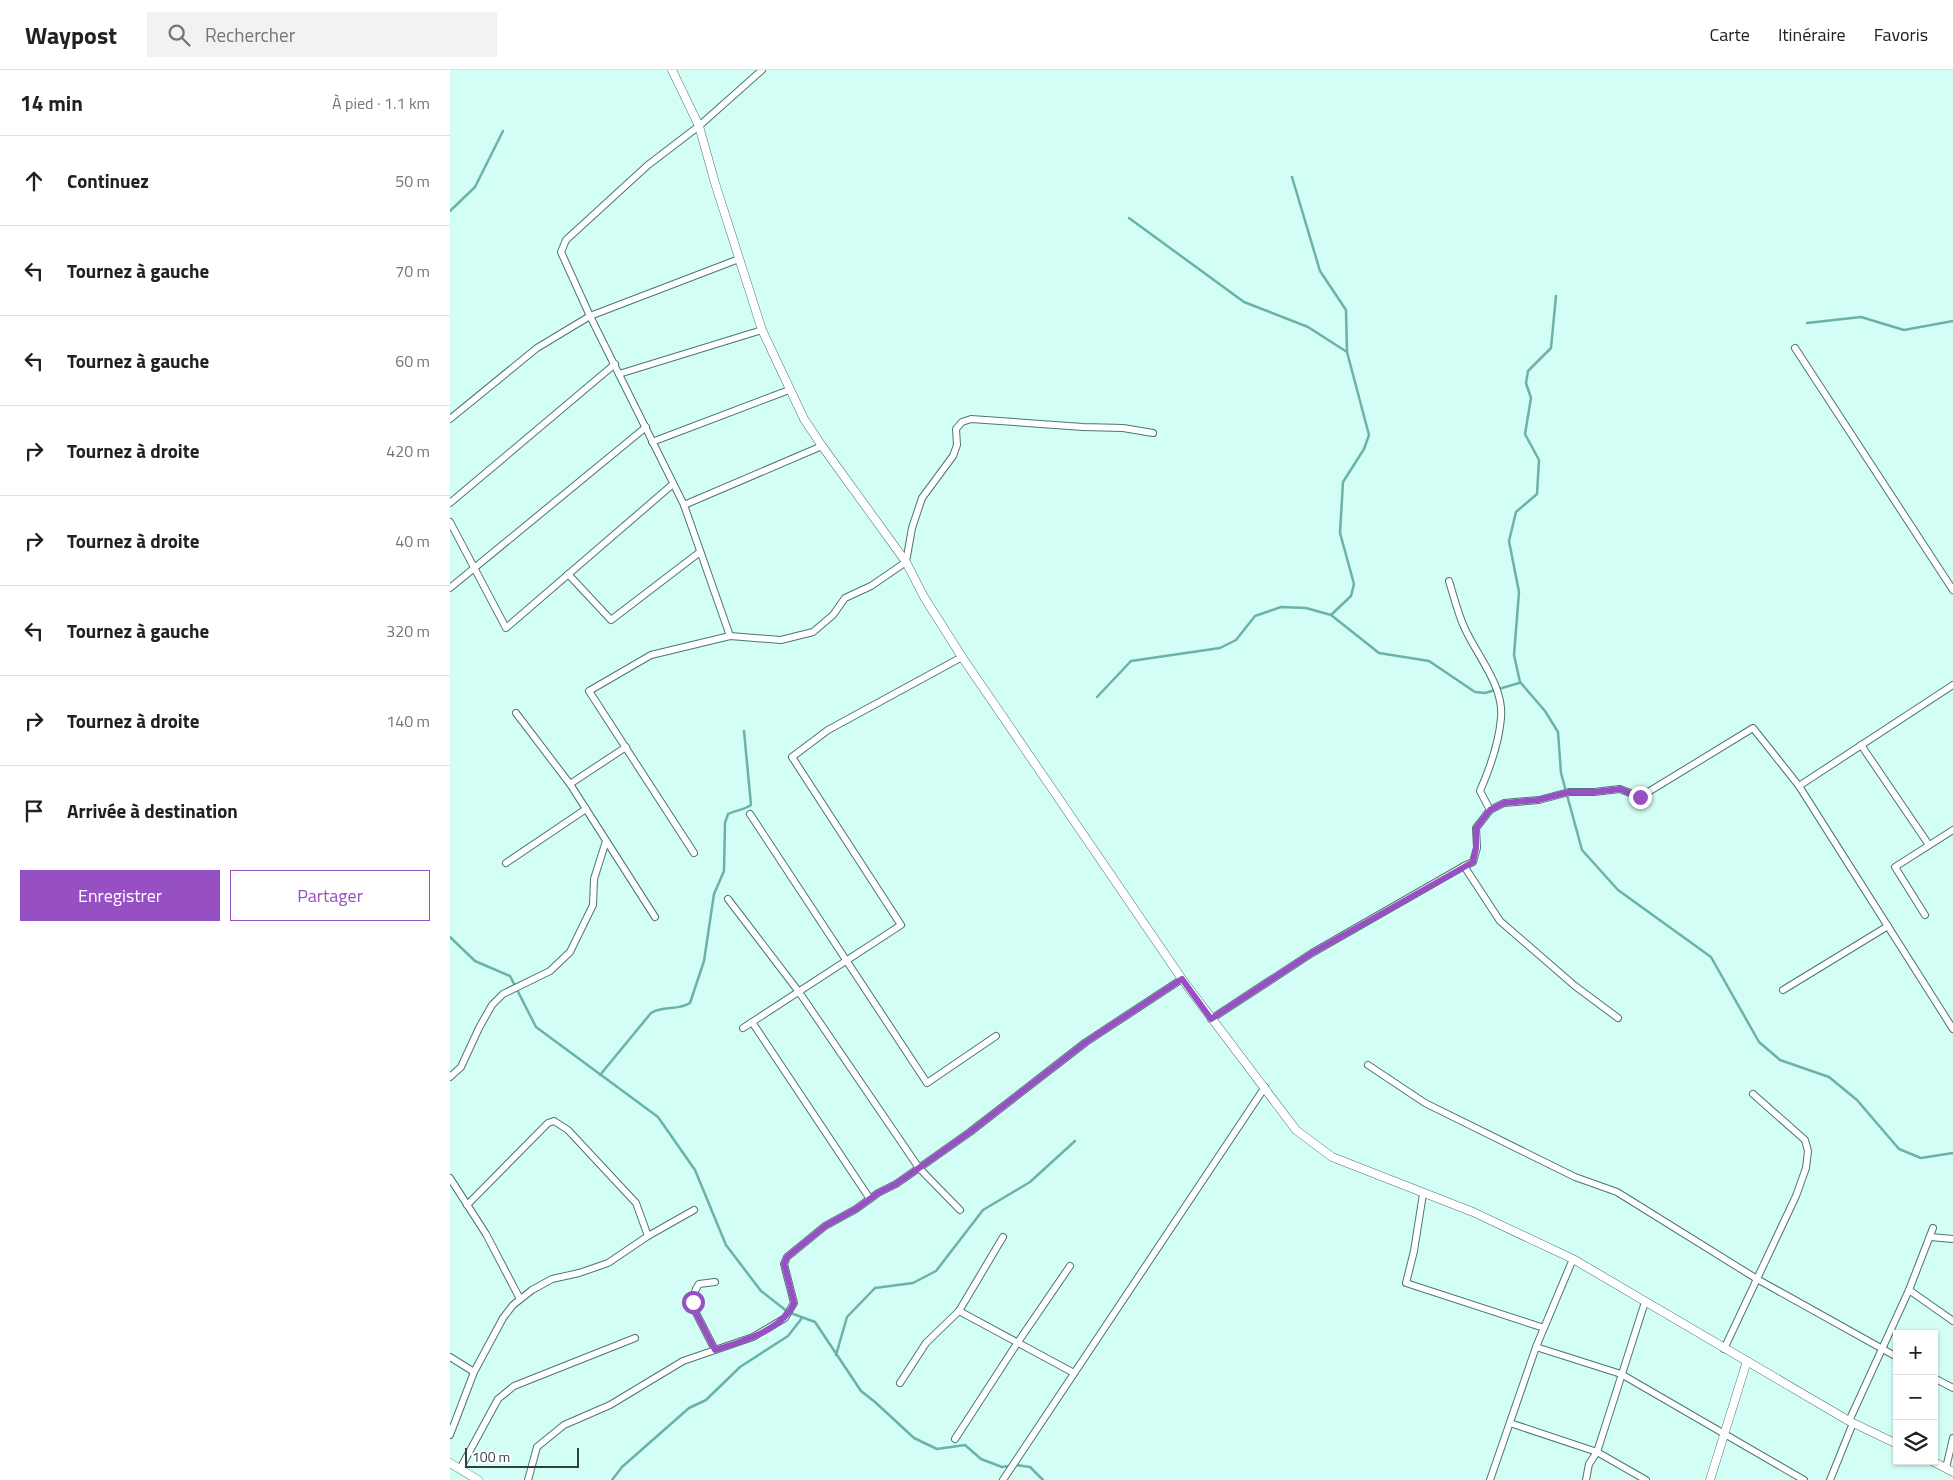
<!DOCTYPE html>
<html lang="fr">
<meta charset="utf-8">
<style>
body{margin:0;font-family:"Titillium Web",sans-serif;background:#f2f2f2;color:#202124}
.controls{position:absolute;right:15px;bottom:15px;display:grid;overflow:hidden;border-radius:0px;box-shadow:0 1px 4px #0004}
.controls button{width:45px;height:45px;display:grid;place-items:center;padding:0;border:0;border-bottom:1px solid #e0e0e0;background:#fff;color:#202124;font:25px sans-serif}
.scale{position:absolute;left:15px;bottom:12px;width:114px;box-sizing:border-box;padding-left:5px;border:2px solid #30413e;border-top:0;font-size:14px;line-height:18px;white-space:nowrap;color:#30413e;-webkit-text-stroke:4px #fff;paint-order:stroke}
.stop{position:absolute;width:15px;height:15px;margin:-11px;border:4px solid #9750c4;border-radius:50%;background:#fff}
.stop.end{background:#9750c4;border-color:#fff;box-shadow:0 1px 5px #0008}
.list{margin:0;padding:0;list-style:none}
h2{display:flex;justify-content:space-between;align-items:center;height:65px;margin:0;padding:0 20px;font-size:21px}
h2 small{font-size:16px;font-weight:400;color:#757577}
.list li{display:grid;grid-template-columns:32px 1fr auto;gap:15px;align-items:center;box-sizing:border-box;height:90px;padding:0 20px;border-top:1px solid #e0e0e0}
.list b{display:block;font-size:19px;white-space:nowrap}
.list em{font-size:16px;font-style:normal;color:#757577}
.actions{display:flex;gap:10px;padding:15px 20px}
.actions a{flex:1;padding:11px 0;border:1px solid #9750c4;border-radius:0px;text-align:center;font-size:18px;color:#9750c4}
.actions .main{background:#9750c4;color:#fff}
.icon{flex:none;width:28px;height:28px;fill:none;stroke:currentColor;stroke-width:2;stroke-linecap:round;stroke-linejoin:round}
.map{position:relative;flex:none;width:1503px;height:1410px;overflow:hidden}
header{display:flex;align-items:center;gap:30px;box-sizing:border-box;height:70px;padding:0 25px;background:#fff;border-bottom:1px solid #e0e0e0}
header strong{font-size:24px}
nav{display:flex;gap:28px;margin-inline-start:auto;font-size:18px}
.search{width:350px;height:45px;background:#f2f2f2;display:flex;align-items:center;gap:12px;box-sizing:border-box;padding:0 18px;border-radius:0px;color:#757577;font-size:19px}
main{display:flex}
aside{flex:1;background:#fff}
.map>svg:first-child{display:block}
.lines{fill:none;stroke-linecap:round;stroke-linejoin:round}
.stream{stroke:#6bb2a7;stroke-width:2.5}
.minor-casing{stroke:#4d766f;stroke-width:8}
.tertiary-casing{stroke:#4d766f;stroke-width:9}
.minor{stroke:#fff;stroke-width:6}
.tertiary{stroke:#fff;stroke-width:8}
.route{stroke:#9750c4;stroke-width:6}
</style>
<header>
<strong>Waypost</strong>
<div class="search"><svg class="icon" aria-label="search" viewBox="0 0 24 24"><circle cx="10" cy="10" r="6"/><path d="M15 15l6 6"/></svg>Rechercher</div>
<nav><a>Carte</a><a>Itinéraire</a><a>Favoris</a></nav>
</header>
<main>
<aside>
<h2>14 min<small>À pied · 1.1 km</small></h2>
<ul class="list">
<li><svg class="icon" aria-label="ahead" viewBox="0 0 24 24"><path d="M12 20V5M6 11l6-6 6 6"/></svg><div><b>Continuez</b></div><em>50 m</em></li>
<li><svg class="icon" aria-label="left" viewBox="0 0 24 24"><path d="M17 20v-9H6M10 6l-5 5 5 5"/></svg><div><b>Tournez à gauche</b></div><em>70 m</em></li>
<li><svg class="icon" aria-label="left" viewBox="0 0 24 24"><path d="M17 20v-9H6M10 6l-5 5 5 5"/></svg><div><b>Tournez à gauche</b></div><em>60 m</em></li>
<li><svg class="icon" aria-label="right" viewBox="0 0 24 24"><path d="M7 20v-9h11M14 6l5 5-5 5"/></svg><div><b>Tournez à droite</b></div><em>420 m</em></li>
<li><svg class="icon" aria-label="right" viewBox="0 0 24 24"><path d="M7 20v-9h11M14 6l5 5-5 5"/></svg><div><b>Tournez à droite</b></div><em>40 m</em></li>
<li><svg class="icon" aria-label="left" viewBox="0 0 24 24"><path d="M17 20v-9H6M10 6l-5 5 5 5"/></svg><div><b>Tournez à gauche</b></div><em>320 m</em></li>
<li><svg class="icon" aria-label="right" viewBox="0 0 24 24"><path d="M7 20v-9h11M14 6l5 5-5 5"/></svg><div><b>Tournez à droite</b></div><em>140 m</em></li>
<li><svg class="icon" aria-label="arrive" viewBox="0 0 24 24"><path d="M6 21V4h12l-3 4 3 4H6"/></svg><div><b>Arrivée à destination</b></div></li>
</ul>
<div class="actions"><a class="main">Enregistrer</a><a>Partager</a></div>
</aside>
<div class="map">
<svg width="1503" height="1410" viewBox="0 0 1503 1410">
<rect width="100%" height="100%" fill="#d2fef6"/>
<g class="lines">
<g class="stream">
<polyline points="842,107 870,201 896,240 897,282 919,365 914,379 893,412 890,463 904,514 901,526 881,545"/>
<polyline points="0,141 25,117 53,61"/>
<polyline points="679,148 794,232 858,257 897,282"/>
<polyline points="1106,226 1101,278 1078,301 1076,313 1081,328 1075,364 1089,390 1087,424 1066,442 1059,471 1069,522 1064,585 1070,612 1095,641 1108,662 1111,703 1132,780 1168,820 1261,887 1309,972 1330,990 1379,1007 1407,1030 1449,1079 1471,1088 1503,1083"/>
<polyline points="1357,253 1411,247 1454,260 1503,251"/>
<polyline points="647,627 681,591 770,578 786,570 805,546 831,537 856,538 881,545 929,583 979,591 1025,622 1035,623 1069,613"/>
<polyline points="0,867 25,891 60,906 86,957 208,1047 245,1100 276,1175 311,1221 338,1242 365,1252 411,1321 425,1332 464,1368 487,1379 515,1375 531,1389 552,1397 566,1395 580,1397 593,1410"/>
<path d="M150,1005L201,943C214,935 227,941 240,933L254,891L264,824L274,801L275,753L278,744C286,740 294,740 301,735L294,661"/>
<polyline points="386,1285 397,1247 425,1218 463,1213 486,1201 533,1140 580,1112 625,1071"/>
<polyline points="162,1410 172,1397 239,1338 256,1330 290,1297 338,1266 352,1248"/>
</g>
<defs>
<g id="minor">
<polyline points="1345,278 1503,520"/>
<polyline points="169,304 312,260"/>
<polyline points="0,349 87,278 140,246 289,189"/>
<polyline points="202,372 339,320"/>
<polyline points="0,433 165,294"/>
<polyline points="234,435 372,376"/>
<polyline points="0,452 56,558 223,414"/>
<polyline points="118,504 161,550 250,482"/>
<path d="M999,511C1004,527 1008,545 1016,561C1029,588 1054,617 1051,648C1049,673 1040,698 1030,721L1040,740L1026,758L1027,778L1023,792L1014,796"/>
<polyline points="0,518 196,357"/>
<polyline points="280,566 234,435 140,246 111,182 116,170 198,95 249,56 312,0"/>
<polyline points="66,643 120,714 205,847"/>
<polyline points="1411,675 1479,775"/>
<polyline points="120,714 176,677"/>
<polyline points="1349,716 1503,615"/>
<polyline points="1040,740 1054,733 1089,730 1119,722 1144,722 1170,719 1190,727 1303,658 1349,716 1503,959"/>
<polyline points="300,744 477,1013 546,966"/>
<polyline points="244,783 139,621 201,585 280,566 331,570 363,562 383,545 395,528 421,516 456,492 462,458 472,428 503,386 507,375 506,359 512,352 521,349 633,357 673,358 703,363"/>
<polyline points="56,793 136,739"/>
<polyline points="278,829 349,922 469,1098 510,1140"/>
<polyline points="1475,845 1445,797 1503,760"/>
<polyline points="1333,920 1438,856"/>
<polyline points="761,949 862,883 1014,796 1050,851 1125,916 1168,948"/>
<polyline points="302,952 420,1129"/>
<polyline points="293,958 451,855 342,687 378,660 512,587"/>
<polyline points="918,995 975,1033 1125,1107 1167,1122 1307,1209 1447,1287"/>
<polyline points="0,1007 11,997 29,958 42,935 53,924 100,901 120,882 143,835 144,809 156,771"/>
<polyline points="0,1108 36,1164 70,1229"/>
<polyline points="973,1124 964,1181 956,1213 1094,1258"/>
<polyline points="17,1135 98,1053 104,1051 118,1060 186,1133 198,1166"/>
<polyline points="1480,1167 1503,1169"/>
<path d="M265,1212L249,1214C243,1221 243,1230 244,1239L265,1280"/>
<polyline points="1459,1220 1503,1251"/>
<polyline points="509,1241 624,1303"/>
<polyline points="1086,1277 1171,1304 1354,1410"/>
<polyline points="1274,1279 1346,1126 1356,1098 1358,1081 1355,1070 1303,1024"/>
<polyline points="0,1287 24,1302"/>
<polyline points="1484,1308 1503,1318"/>
<polyline points="450,1313 476,1273 509,1241 553,1167"/>
<polyline points="1399,1351 1459,1220 1483,1158"/>
<polyline points="1060,1353 1147,1382 1196,1410"/>
<polyline points="0,1365 24,1302 53,1248 63,1235 82,1220 102,1209 129,1203 158,1193 198,1166 244,1140"/>
<polyline points="505,1369 568,1272 620,1196"/>
<polyline points="1496,1398 1503,1368"/>
<polyline points="10,1399 48,1329 64,1316 185,1268"/>
<polyline points="78,1410 87,1377 114,1355 160,1335 233,1291 303,1267 335,1248 344,1233 334,1194 337,1187 375,1156 406,1139 428,1123 446,1114 469,1098 520,1062 636,972 732,909"/>
<polyline points="553,1410 815,1017"/>
<polyline points="1040,1410 1086,1277 1123,1189"/>
<polyline points="1136,1410 1139,1394 1147,1382 1195,1232"/>
<polyline points="1380,1410 1403,1353"/>
</g>
<g id="tertiary">
<polyline points="222,0 249,56 265,113 312,260 354,349 372,376 456,492 474,527 512,587 732,909 846,1060 882,1087 1023,1142 1123,1189 1399,1351 1447,1374"/>
<polyline points="1482,1391 1503,1402"/>
<polyline points="0,1393 28,1410"/>
<polyline points="1260,1410 1297,1291"/>
</g>
</defs>
<use href="#minor" class="minor-casing"/>
<use href="#tertiary" class="tertiary-casing"/>
<use href="#minor" class="minor"/>
<use href="#tertiary" class="tertiary"/>
</g>
<g class="lines">
<path class="route" d="M243,1232L244,1239L265,1280C291,1272 333,1260 344,1233L334,1194L337,1187L375,1156L406,1139L428,1123L446,1114L469,1098L520,1062L636,972L732,909L761,949L862,883L1023,792L1026,778V758L1040,740L1054,733L1088,730L1119,722H1144L1170,719L1190,727"/>
</g>
</svg>
<div class="controls">
<button>+</button>
<button>−</button>
<button><svg class="icon" aria-label="layers" viewBox="0 0 24 24"><path d="M12 4l9 5-9 5-9-5zM3 14l9 5 9-5"/></svg></button>
</div>
<div class="scale">100 m</div>
<div class="stop" style="left:243px;top:1232px"></div>
<div class="stop end" style="left:1190px;top:727px"></div>
</div>
</main>
